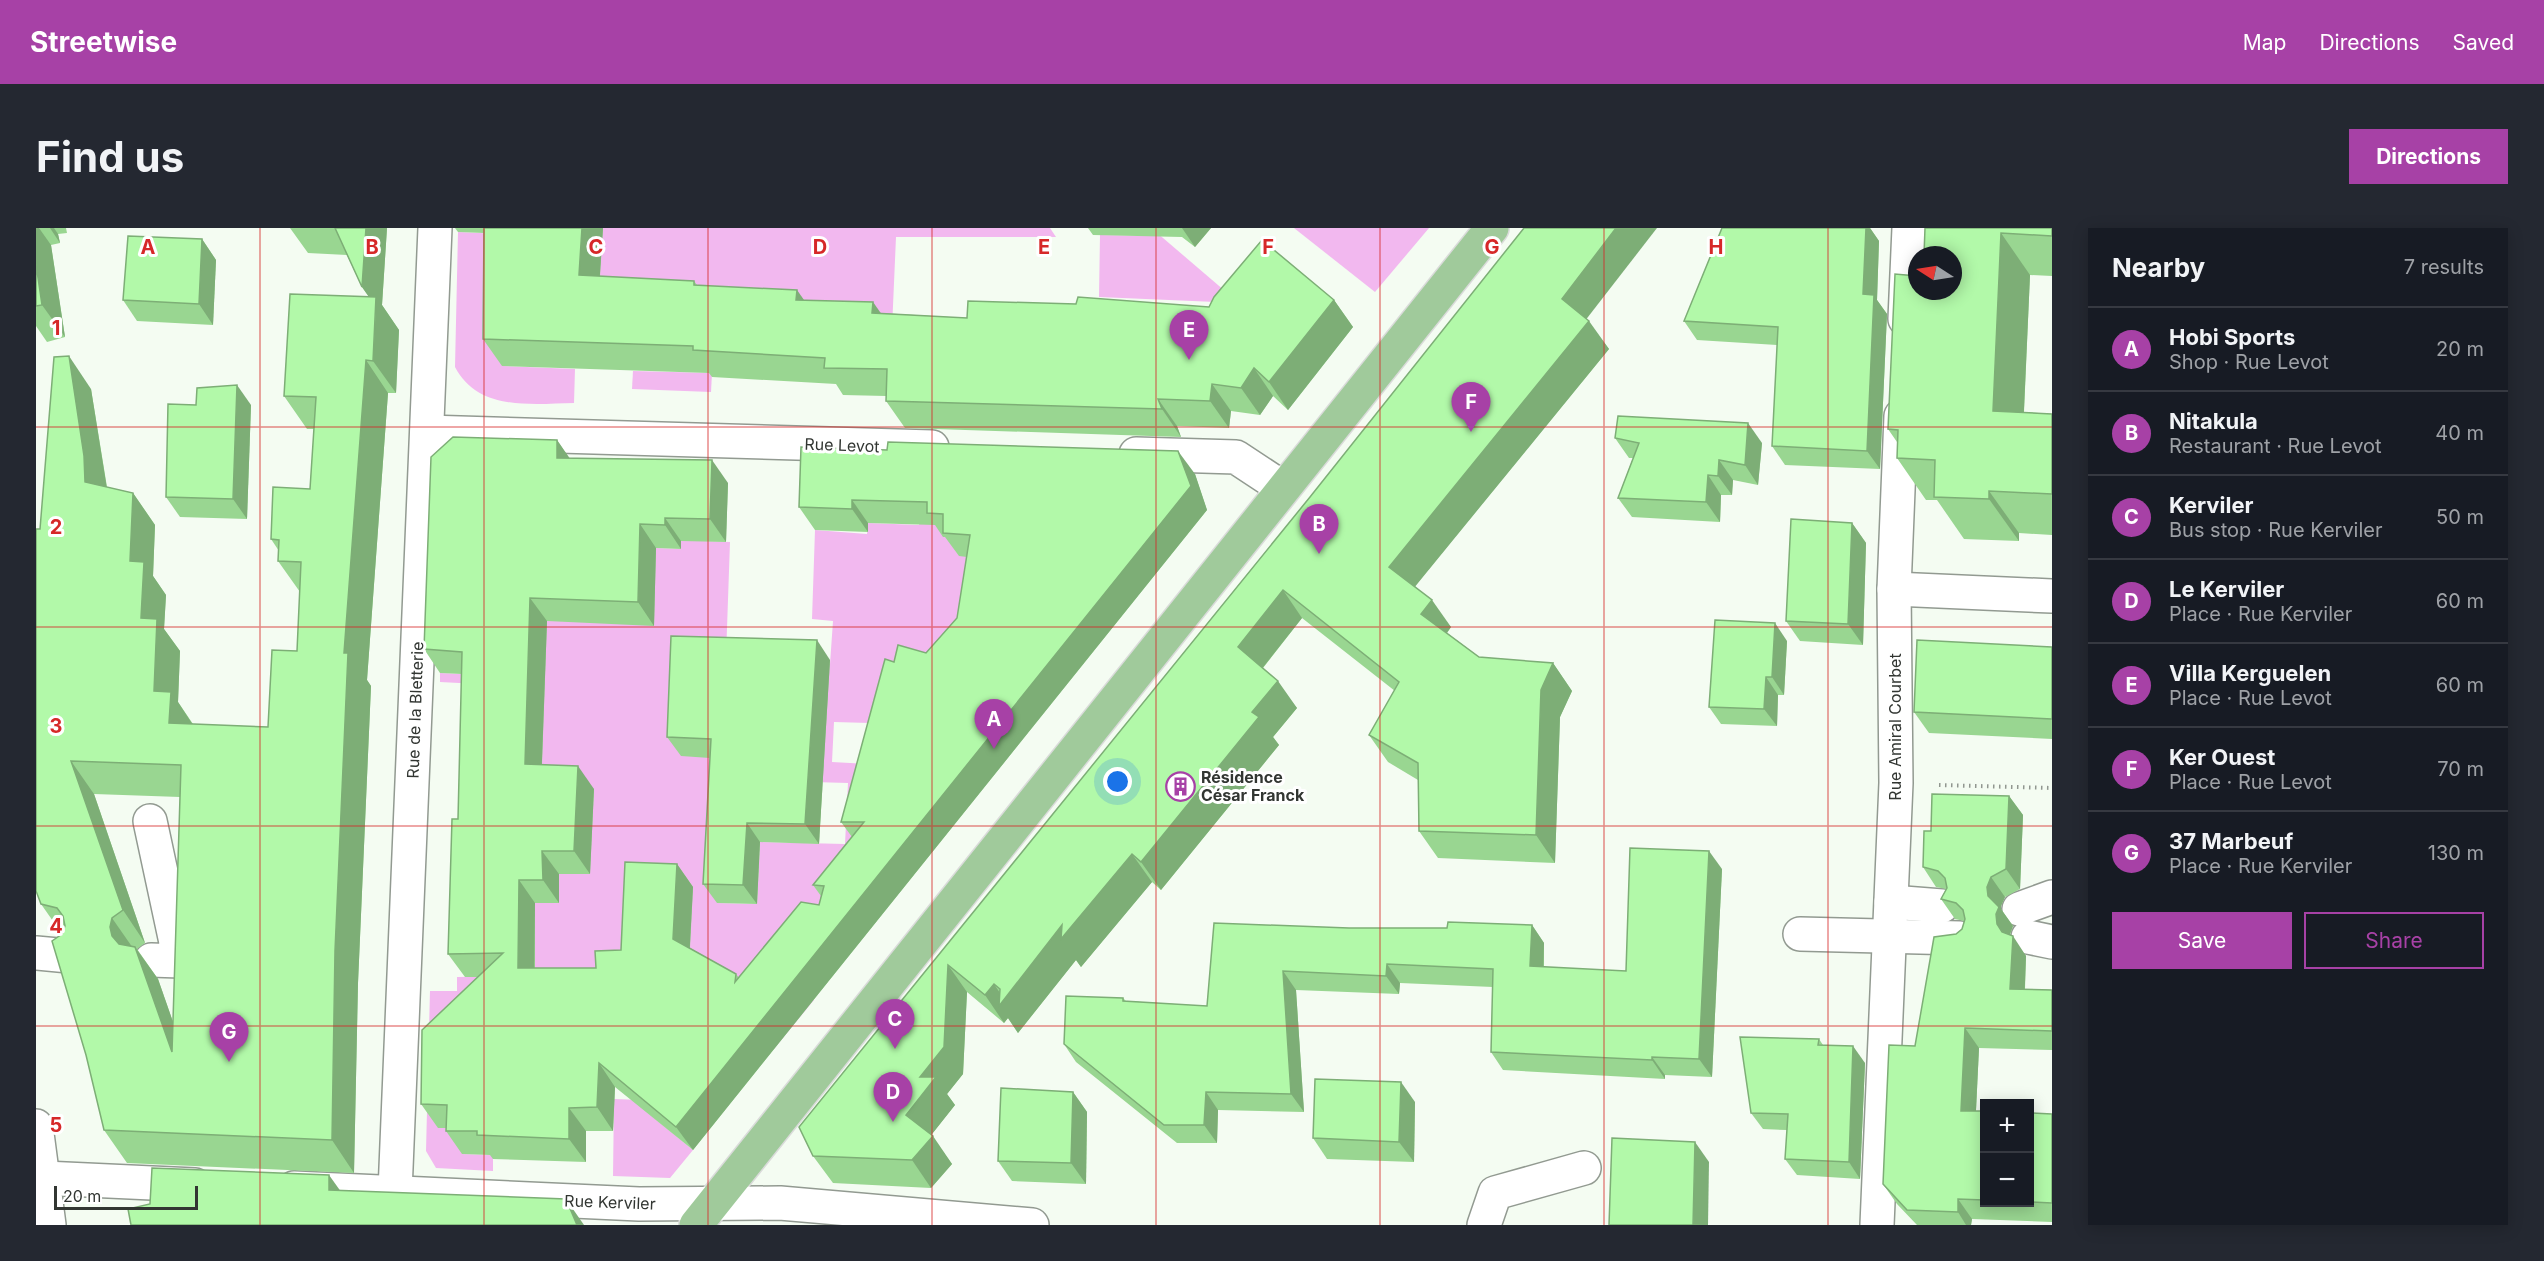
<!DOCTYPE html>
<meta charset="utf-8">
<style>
body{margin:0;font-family:Inter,sans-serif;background:#242831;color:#f1f3f6}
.controls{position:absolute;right:18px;bottom:18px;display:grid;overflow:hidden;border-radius:0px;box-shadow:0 3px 15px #0003}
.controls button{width:54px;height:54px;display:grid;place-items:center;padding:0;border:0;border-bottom:2px solid #363941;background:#171b24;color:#f1f3f6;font:30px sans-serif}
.compass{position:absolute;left:1872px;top:18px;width:54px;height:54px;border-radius:50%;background:#171b24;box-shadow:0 3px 15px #0003;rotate:282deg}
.scale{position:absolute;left:18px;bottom:15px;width:144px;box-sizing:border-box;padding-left:6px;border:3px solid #323632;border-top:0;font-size:16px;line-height:21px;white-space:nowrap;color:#323632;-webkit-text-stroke:4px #fff;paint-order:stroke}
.you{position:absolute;left:1082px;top:554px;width:21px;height:21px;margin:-15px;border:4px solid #fff;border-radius:50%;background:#1a73e8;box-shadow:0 0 0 9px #1a73e833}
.badge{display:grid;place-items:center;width:39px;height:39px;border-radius:50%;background:#a741a6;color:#fff;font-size:20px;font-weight:700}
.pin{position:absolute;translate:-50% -50px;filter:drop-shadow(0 2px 3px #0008)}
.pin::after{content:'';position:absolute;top:32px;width:21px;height:18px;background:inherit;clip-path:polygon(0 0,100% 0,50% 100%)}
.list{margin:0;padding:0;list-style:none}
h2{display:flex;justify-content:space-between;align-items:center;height:78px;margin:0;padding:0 24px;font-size:26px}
h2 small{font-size:20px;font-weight:400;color:#9ea1a6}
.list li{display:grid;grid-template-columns:39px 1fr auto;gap:18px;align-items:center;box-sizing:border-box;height:84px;padding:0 24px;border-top:2px solid #363941}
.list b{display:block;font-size:22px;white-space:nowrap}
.list p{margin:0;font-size:20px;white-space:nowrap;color:#9ea1a6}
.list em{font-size:20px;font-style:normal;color:#9ea1a6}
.actions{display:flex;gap:12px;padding:18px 24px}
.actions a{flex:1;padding:14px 0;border:2px solid #a741a6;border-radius:0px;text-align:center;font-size:21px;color:#a741a6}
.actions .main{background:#a741a6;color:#fff}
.map{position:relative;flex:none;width:2016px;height:997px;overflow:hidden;border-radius:0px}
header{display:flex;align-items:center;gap:36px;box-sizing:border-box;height:84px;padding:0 30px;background:#a741a6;color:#fff}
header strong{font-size:28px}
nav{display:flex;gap:33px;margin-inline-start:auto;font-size:21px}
.intro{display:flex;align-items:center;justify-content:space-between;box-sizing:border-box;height:144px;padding:0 36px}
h1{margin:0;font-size:42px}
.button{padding:15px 27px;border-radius:0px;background:#a741a6;color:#fff;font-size:21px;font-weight:700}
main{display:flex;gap:36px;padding:0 36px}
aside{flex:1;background:#171b24;border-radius:0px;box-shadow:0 3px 15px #0003}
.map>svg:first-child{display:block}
.green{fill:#f2b8ef;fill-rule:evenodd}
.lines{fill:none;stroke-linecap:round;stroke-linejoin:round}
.minor-casing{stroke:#929a91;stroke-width:36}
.major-casing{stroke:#dadbda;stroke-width:36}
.path{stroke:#919790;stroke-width:4;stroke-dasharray:1.5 4.5;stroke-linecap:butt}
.minor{stroke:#fff;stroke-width:33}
.major{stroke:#a0ca9b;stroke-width:33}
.wall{fill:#99d691;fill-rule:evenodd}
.shaded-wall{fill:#7dae76}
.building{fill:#b2f9a9;stroke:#7dae76;stroke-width:1.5;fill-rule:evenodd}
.grid{fill:none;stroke:#d62828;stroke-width:1.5;stroke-opacity:0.55}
.labels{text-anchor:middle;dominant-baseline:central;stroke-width:6;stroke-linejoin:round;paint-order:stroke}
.street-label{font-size:16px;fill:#323632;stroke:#fff}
.poi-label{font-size:16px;font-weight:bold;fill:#323632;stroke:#fff;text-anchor:start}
.grid-label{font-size:20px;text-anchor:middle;font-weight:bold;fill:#d62828;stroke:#fff;stroke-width:6;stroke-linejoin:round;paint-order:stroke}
</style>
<header>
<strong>Streetwise</strong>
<nav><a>Map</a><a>Directions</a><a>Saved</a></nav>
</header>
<div class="intro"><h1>Find us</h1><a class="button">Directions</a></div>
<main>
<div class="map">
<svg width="2016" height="997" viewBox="0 0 2016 997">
<rect width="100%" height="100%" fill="#f4fcf2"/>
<g class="green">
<path d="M567,0H1014L1020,9H860L856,101L467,138L539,141L538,175C494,176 442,183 419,139L422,4L465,6Z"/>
<polygon points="1258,0 1393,0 1339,64"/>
<polygon points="1120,4 1203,75 1063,69 1064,7 1117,8"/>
<polygon points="597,143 676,145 675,164 596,161"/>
<path d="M884,281L947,330L905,495L744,743L778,772L738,821L693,785L612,885L657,922L634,950L577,948L578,871L605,872L607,797L427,900L426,926L457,927V943L400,940L390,923L394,763H421V749L498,748L499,675L523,646H541L556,595L558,561L500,559L442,456L404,454V445L471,448L474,393L620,320L645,321V305L668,313L694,314L690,429L794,436L797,393L776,391L779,302L831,306L832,295L883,297ZM798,494L834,495L832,536L796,534ZM777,554L812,555L809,616L724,614L721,676L681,675L684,575Z"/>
</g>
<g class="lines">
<defs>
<g id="minor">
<polyline points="1869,91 1873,0"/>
<polyline points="391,204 896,219"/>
<polyline points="1100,226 1200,229 1247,260"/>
<polyline points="1858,361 2016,368"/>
<polyline points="114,593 144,733 115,732"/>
<polyline points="1855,674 1906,678"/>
<polyline points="1983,681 2016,669"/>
<polyline points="1764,706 1924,710"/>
<polyline points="1992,709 2016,714"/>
<polyline points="0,725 33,728"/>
<polyline points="0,898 13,997"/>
<polyline points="8,950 159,957"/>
<polyline points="258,960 603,976 744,975 996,997"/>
<polyline points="359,964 399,0"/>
<polyline points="1448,997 1459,965 1548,940"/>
<polyline points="1841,997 1860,555 1858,361 1865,188"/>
</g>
<polyline id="major" points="660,997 1456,0"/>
</defs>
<use href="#minor" class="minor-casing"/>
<use href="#major" class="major-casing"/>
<polyline class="path" points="1903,557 2016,560"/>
<use href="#minor" class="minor"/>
<use href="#major" class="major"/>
</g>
<g class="wall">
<polygon points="0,0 30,0 31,5 22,6 24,15 15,17 29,109 11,114 0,98"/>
<path d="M254,0H351L346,77L363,102L360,165H352L331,452L335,458L322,755L318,945L91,935L68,902L26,706L5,676L4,301L55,161L71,259L97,265L119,297L117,348L130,367L128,401L144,423L142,474L157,496L232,499L261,423L264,364L242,333L243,323L235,311L274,261L278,201H271L248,168L333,69L326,59L311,27L272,25ZM58,566L144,569L137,794L122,751L101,721L109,715Z"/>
<polygon points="419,0 567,0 564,48 658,53 661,57 768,72 845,85 931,90 1173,79 1298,72 1317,99 1252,182 1237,168 1224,187 1195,183 1193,200 1141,198 1145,209 869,200 850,173 850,168 807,167 800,156 676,149 673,145 466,138 447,111 448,5 422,4"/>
<polygon points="1052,0 1175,0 1159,19 1146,9 1057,7"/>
<polygon points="1686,0 1834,0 1843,13 1841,72 1851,86 1844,241 1749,237 1736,218 1741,117 1661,112 1648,93"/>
<polygon points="1889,0 2016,0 2016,48 1994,47 1988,184 2016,186 2016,307 1983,305 1983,313 1928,311 1901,272 1890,272 1861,230 1861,214 1852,201 1917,63"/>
<polygon points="166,11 180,32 177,97 101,93 87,72"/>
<polygon points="1550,91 1573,121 1379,358 1415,399 1411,405 1443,429 1517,435 1536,463 1524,489 1519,635 1402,630 1383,603 1382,552 1352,534 1333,507 1359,463 1266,390 1227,440 1261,480 1237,509 1243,517 1125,662 1116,654 1045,739 1040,732 982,805 972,790 968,795 931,764 927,846 911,866 919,877 895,907 916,936 895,960 797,955 777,928 763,899 1274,269"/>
<polygon points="160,177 215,177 211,291 144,289 130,269"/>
<polygon points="1579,210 1726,215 1722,257 1697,252 1696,267 1685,267 1684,294 1596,289 1582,270 1597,230 1593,230"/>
<polygon points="521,212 533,230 692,255 690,314 645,313 645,321 620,320 618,398 511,393 506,536 558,561 554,646 523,646 523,675 499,675 499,740 560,740 585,722 641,636 657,659 654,720 700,746 703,750 783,677 785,668 777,657 816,609 805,594 858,434 890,425 921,390 931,329 923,328 909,309 907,309 899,297 832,295 832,304 779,302 763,279 765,219 1159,246 1171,282 657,922 579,859 577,903 550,903 550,934 457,931 454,927 426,926 410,903 410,900 402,900 385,876 442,749 429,749 412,726 422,591 426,446 404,445 388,421"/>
<polygon points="1816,295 1830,315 1827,417 1764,413 1750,393"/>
<polygon points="1751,413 1748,467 1742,467 1741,498 1685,496 1673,479"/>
<polygon points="2016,419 2016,511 1893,505 1878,484"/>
<polygon points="794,432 783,616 724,614 721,676 681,675 667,656 674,530 645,528 631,509"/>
<polygon points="1973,568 1987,587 1984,661 1969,669 1965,678 1965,681 1977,698 1974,707 1990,728 1989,761 2016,762 2016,822 1943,820 1940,883 1948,883 1948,975 1994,975 2016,886 2016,994 1936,991 1935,997 1881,997 1861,976 1847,956 1879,818 1920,706 1926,701 1928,693 1919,691 1905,671 1910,661 1900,659 1887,639 1895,603"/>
<polygon points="1686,641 1676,849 1629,847 1629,851 1467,842 1455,824 1457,759 1364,755 1363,766 1260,762 1268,884 1182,882 1181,915 1141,915 1040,834 1028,816 1087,770 1090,773 1171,778 1313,700 1411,700 1496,697 1508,715 1508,739 1590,743"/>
<polygon points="1783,811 1787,817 1829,835 1824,951 1761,947 1749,931 1751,902 1727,901 1715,885"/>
<polygon points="1037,864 1051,884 1050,956 976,953 962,933"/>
<polygon points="1379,874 1378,934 1291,931 1277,910"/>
</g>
<g class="shaded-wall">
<polygon points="0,0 3,0 15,17 29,109 6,77 0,36"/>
<polygon points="14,0 18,0 22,6 24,15"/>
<polygon points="330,0 351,0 346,77 363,102 360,165 337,133 340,79 326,59"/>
<polygon points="546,0 567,0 562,75 543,47"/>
<polygon points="1146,0 1175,0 1159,19"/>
<polygon points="1580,0 1621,0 1545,98 1526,71"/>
<polygon points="1830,0 1834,0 1843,13 1841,72 1851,86 1844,241 1831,223 1827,66"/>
<polygon points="1965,5 1994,47 1986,225 1957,183"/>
<polygon points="166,11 180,32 177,97 163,76"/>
<polygon points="761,62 780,89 760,72"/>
<polygon points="1298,72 1317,99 1252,182 1233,154"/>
<polygon points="837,74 856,101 836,85"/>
<polygon points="1553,93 1573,121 1373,366 1353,339"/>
<polygon points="33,128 55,161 71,261 49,254"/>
<polygon points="330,132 352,165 331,452 335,458 322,755 318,945 296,912 299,723 308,425"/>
<polygon points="1218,140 1237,168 1224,187 1205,160"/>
<polygon points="1176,156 1195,183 1193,200 1174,173"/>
<polygon points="201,157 215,177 211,291 197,271"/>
<polygon points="1122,171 1141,198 1145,209 1126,181"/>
<polygon points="1712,195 1726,215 1722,257 1709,237"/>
<polygon points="521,212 537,235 521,230"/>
<polygon points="1142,223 1159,246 1171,282 657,922 640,899"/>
<polygon points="676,232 692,255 690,314 674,291"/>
<polygon points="1683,232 1697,252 1696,267 1682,248"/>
<polygon points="1672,247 1685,267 1684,294 1670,274"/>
<polygon points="1953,263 1983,305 1983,313 1953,271"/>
<polygon points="97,265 119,297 117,348 130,367 128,401 144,423 142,474 157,497 133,495 118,463 94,333"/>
<polygon points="816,272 832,295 832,304 816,281"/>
<polygon points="629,290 645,313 645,321 629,297"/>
<polygon points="1816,295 1830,315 1827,417 1812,396"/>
<polygon points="604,296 620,320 618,398 602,374"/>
<polygon points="1247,362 1266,390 1221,447 1202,419"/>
<polygon points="494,370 511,393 505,559 489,536"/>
<polygon points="1396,372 1415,399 1405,413 1385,386"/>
<polygon points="1739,395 1751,413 1748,467 1736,449"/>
<polygon points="781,412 794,432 783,616 769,596"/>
<polygon points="1517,435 1536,463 1524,489 1519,635 1500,607 1505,462"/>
<polygon points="1730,449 1742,467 1741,498 1728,481"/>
<polygon points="1242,453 1261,480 1237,509 1243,517 1125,662 1105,634 1216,484"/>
<polygon points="35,533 58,566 109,715 87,682"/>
<polygon points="542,538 558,561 554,646 538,623"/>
<polygon points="1973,568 1987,587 1984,661 1970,641"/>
<polygon points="711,595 724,614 721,676 707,657"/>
<polygon points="506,623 523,646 523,675 507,652"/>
<polygon points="1673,623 1686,641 1676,849 1663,831"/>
<polygon points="1096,626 1116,654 1045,739 1040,732 982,805 972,790 968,795 949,767 958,756 968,771 1026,697"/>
<polygon points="641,636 657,659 653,734 637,711"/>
<polygon points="1955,649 1969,669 1965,678 1965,681 1977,698 1974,706 1974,715 1961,696 1952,668 1951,659"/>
<polygon points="483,652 499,675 498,764 482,740"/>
<polygon points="76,690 99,723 98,740 76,708 74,699"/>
<polygon points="1496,697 1508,715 1507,756 1494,738"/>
<polygon points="1977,708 1990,728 1988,781 1974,761"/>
<polygon points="99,719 122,751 159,857 136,824"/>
<polygon points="1351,736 1364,755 1363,766 1350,748"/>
<polygon points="912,737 931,764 927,846 911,866 919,877 889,915 870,887 884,849"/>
<polygon points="1247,743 1260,762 1268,884 1255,866"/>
<polygon points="1929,800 1943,820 1939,902 1925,883"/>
<polygon points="1817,818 1829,835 1824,951 1813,934"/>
<polygon points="1616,829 1629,847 1629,851 1616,832"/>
<polygon points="563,835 579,859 577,903 561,879"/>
<polygon points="1365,854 1379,874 1378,934 1363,914"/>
<polygon points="1037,864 1051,884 1050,956 1035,935"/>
<polygon points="1170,864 1182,882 1181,915 1168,897"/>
<polygon points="533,880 550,903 550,934 533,911"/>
<polygon points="897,908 916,936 895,960 876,932"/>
<polygon points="1659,914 1673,934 1672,997 1657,997"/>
<polygon points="293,947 318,982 293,962"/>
<polygon points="530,971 548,997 541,997"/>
<polygon points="1922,971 1936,991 1935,997 1930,997 1922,984"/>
</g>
<g class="building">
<polygon points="299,0 330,0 326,59"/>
<polygon points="448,0 546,0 543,47 658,53 658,57 761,62 760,72 837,74 836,85 931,90 932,73 1040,76 1042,69 1173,79 1178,69 1226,12 1298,72 1233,154 1218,140 1205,160 1176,156 1174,173 1122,171 1126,181 850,173 851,141 788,140 789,130 657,122 657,118 447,111"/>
<polygon points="1488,0 1580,0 1526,71 1553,93 1353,339 1396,372 1385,386 1443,429 1517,435 1505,462 1500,607 1383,603 1382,535 1333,507 1363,454 1247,362 1202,419 1242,453 1216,484 1223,489 1105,634 1096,626 1025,711 1026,697 963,778 964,761 958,756 949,767 912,737 908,819 884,849 900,849 870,887 897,908 876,932 777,928 763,899 1274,269"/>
<polygon points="1686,0 1830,0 1827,66 1838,67 1831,223 1736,218 1742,99 1648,93"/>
<polygon points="1889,0 2016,0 2016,8 1965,5 1957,183 2016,186 2016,266 1953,263 1953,271 1898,269 1899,232 1861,230 1862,202 1852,201 1859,46 1881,48 1881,63 1917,63 1917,27 1888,27"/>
<polygon points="92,8 166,11 163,76 87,72"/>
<polygon points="0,36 6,77 0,78"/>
<path d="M254,66L340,69L337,133L330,132L308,425H312L299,723L296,912L68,902L50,827L16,713L26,706L29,698L27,688L21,680L5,676L0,663V301H4L18,129L33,128L48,228L49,254L97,265L94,333L108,334L105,390L121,391L118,463L135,464L133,495L232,499L236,422L261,423L265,334L242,333L243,312L235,311L237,259L274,261L280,169L248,168ZM35,533L145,537L136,824L99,719L83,716L76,708L74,699L76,690L87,682Z"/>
<polygon points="201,157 197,271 130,269 132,176 160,177 161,160"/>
<polygon points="1582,188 1712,195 1709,237 1683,232 1682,248 1672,247 1670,274 1582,270 1603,215 1579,210"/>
<polygon points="417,209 521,212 521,230 676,232 674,291 629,290 629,297 604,296 602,374 494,370 489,536 542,538 538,623 506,623 507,652 483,652 482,740 560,740 559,723 585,722 589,634 641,636 637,711 700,746 699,754 765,674 783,677 788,658 777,657 828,594 805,594 849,431 858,434 862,417 890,425 921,390 934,307 907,305 907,286 891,285 891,274 816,272 816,281 763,279 765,219 851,222 852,214 1142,223 1155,258 640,899 563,835 561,879 533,880 533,911 441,907 441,903 410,903 411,877 385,876 386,802 467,725 412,726 416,591 422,591 426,424 388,421 395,229"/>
<polygon points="1755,291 1816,295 1812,396 1750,393"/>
<polygon points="1679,392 1739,395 1736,449 1730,449 1728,481 1673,479"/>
<polygon points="635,408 781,412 769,596 711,595 707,657 667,656 675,511 631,509"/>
<polygon points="1881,412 2016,419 2016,491 1878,484"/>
<polygon points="1896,566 1973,568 1970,641 1955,649 1951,659 1952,668 1963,679 1960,686 1961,696 1966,704 1977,708 1974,761 2016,762 2016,803 1929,800 1925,883 1948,883 1948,972 1922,971 1922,984 1871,982 1847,956 1853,817 1879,818 1898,709 1920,706 1926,701 1929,691 1927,682 1920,675 1905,671 1911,660 1909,650 1902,643 1887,639 1888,603 1895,603"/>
<polygon points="1594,620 1673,623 1663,831 1616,829 1616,832 1455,824 1457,741 1351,736 1350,748 1247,743 1255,866 1170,864 1168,897 1128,897 1028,816 1030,768 1087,770 1087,773 1171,778 1178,695 1313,700 1411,700 1412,694 1496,697 1494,738 1590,743"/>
<polygon points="1704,809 1783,811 1782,817 1817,818 1813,934 1749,931 1752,886 1715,885"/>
<polygon points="1279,851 1365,854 1363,914 1277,910"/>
<polygon points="965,860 1037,864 1035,935 962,933"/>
<polygon points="1994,885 2016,886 2016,975 1994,974"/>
<polygon points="1576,910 1659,914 1657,997 1573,997"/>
<polygon points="116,940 293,947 293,962 530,971 541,997 95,997 92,981 114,976"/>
</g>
<path class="grid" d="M224,0V997M448,0V997M672,0V997M896,0V997M1120,0V997M1344,0V997M1568,0V997M1792,0V997M0,199H2016M0,399H2016M0,598H2016M0,798H2016"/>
<defs>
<symbol id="building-ring" viewBox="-11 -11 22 22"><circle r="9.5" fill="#fff" stroke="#a741a6" stroke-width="1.5"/><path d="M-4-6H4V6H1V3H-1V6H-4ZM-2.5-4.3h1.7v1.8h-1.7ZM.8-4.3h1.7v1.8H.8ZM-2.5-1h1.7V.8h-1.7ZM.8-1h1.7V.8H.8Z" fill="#a741a6"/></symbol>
</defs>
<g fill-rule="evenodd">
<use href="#building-ring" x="1128" y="542" width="33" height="33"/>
</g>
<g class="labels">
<g class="street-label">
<text transform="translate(806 217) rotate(2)">Rue Levot</text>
<text transform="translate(379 482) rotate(-88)">Rue de la Bletterie</text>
<text transform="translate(1859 499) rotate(-90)">Rue Amiral Courbet</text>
<text transform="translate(574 974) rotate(2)">Rue Kerviler</text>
</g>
<g class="poi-label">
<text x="1165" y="549">Résidence<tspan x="1165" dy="18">César Franck</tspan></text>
</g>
</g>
<g class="grid-label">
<text x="112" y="26">A</text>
<text x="336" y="26">B</text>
<text x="560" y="26">C</text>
<text x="784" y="26">D</text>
<text x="1008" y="26">E</text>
<text x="1232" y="26">F</text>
<text x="1456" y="26">G</text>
<text x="1680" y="26">H</text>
<text x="20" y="107">1</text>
<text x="20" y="306">2</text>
<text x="20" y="505">3</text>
<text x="20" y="705">4</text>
<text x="20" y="904">5</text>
</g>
</svg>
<div class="controls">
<button>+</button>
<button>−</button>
</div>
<svg class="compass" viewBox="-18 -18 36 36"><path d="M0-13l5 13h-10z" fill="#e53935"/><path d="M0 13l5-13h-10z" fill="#9ea1a6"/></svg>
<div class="scale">20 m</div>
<div class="you"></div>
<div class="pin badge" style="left:958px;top:521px">A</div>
<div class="pin badge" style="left:1283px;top:326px">B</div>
<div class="pin badge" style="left:859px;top:821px">C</div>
<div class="pin badge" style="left:857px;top:894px">D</div>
<div class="pin badge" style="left:1153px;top:132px">E</div>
<div class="pin badge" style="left:1435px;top:204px">F</div>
<div class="pin badge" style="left:193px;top:834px">G</div>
</div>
<aside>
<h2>Nearby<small>7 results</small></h2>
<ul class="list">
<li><span class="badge">A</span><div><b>Hobi Sports</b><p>Shop · Rue Levot</p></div><em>20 m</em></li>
<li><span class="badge">B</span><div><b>Nitakula</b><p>Restaurant · Rue Levot</p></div><em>40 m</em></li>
<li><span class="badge">C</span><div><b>Kerviler</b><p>Bus stop · Rue Kerviler</p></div><em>50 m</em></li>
<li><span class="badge">D</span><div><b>Le Kerviler</b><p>Place · Rue Kerviler</p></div><em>60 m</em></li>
<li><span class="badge">E</span><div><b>Villa Kerguelen</b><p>Place · Rue Levot</p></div><em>60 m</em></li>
<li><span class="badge">F</span><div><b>Ker Ouest</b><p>Place · Rue Levot</p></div><em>70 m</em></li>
<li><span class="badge">G</span><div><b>37 Marbeuf</b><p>Place · Rue Kerviler</p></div><em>130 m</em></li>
</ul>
<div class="actions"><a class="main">Save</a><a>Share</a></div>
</aside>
</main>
